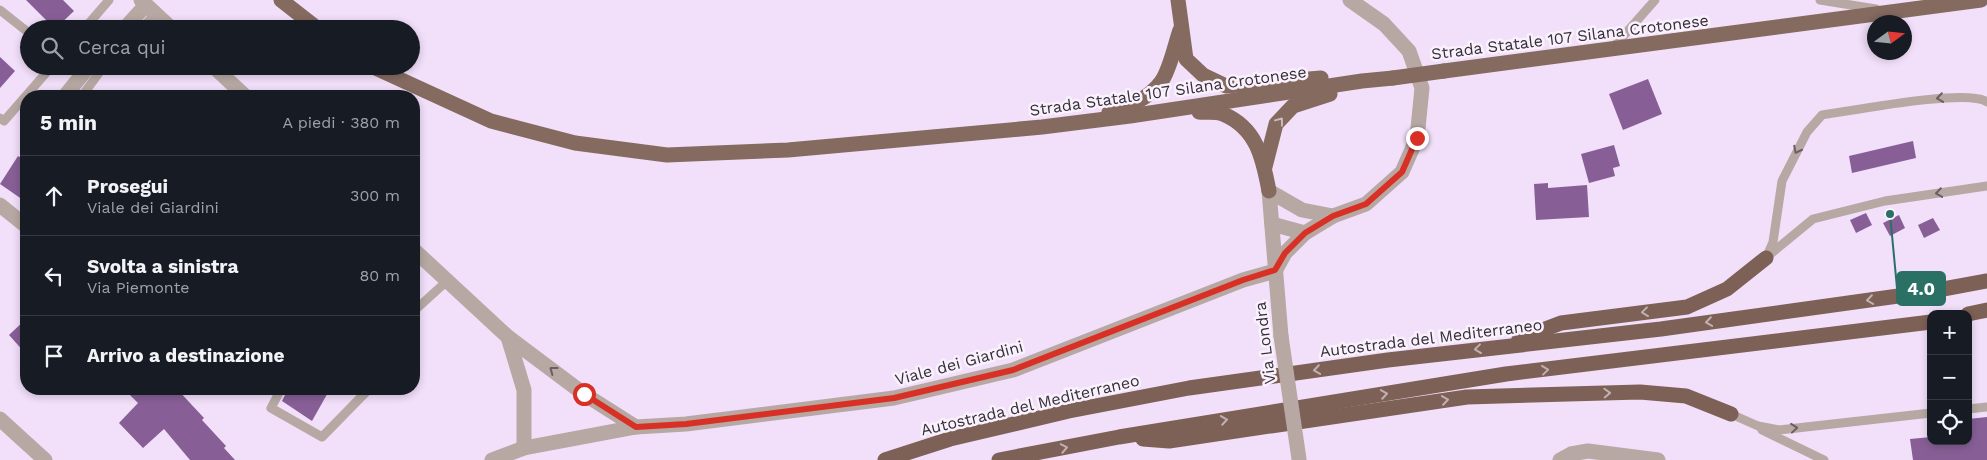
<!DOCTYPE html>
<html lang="it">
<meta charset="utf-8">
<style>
body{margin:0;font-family:"Work Sans",sans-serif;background:#20242c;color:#f1f3f6}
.controls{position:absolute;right:15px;bottom:15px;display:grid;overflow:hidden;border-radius:10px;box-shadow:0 2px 8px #0003}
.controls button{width:45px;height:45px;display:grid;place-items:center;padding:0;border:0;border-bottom:1px solid #363941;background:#171b24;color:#f1f3f6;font:25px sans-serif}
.compass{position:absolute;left:1867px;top:15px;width:45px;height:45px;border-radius:50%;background:#171b24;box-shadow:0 2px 8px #0003;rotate:75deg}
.stop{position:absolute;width:15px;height:15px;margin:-11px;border:4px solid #d93025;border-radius:50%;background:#fff}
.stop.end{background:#d93025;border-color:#fff;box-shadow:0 1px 5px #0008}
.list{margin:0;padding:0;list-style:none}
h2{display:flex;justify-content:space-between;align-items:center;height:65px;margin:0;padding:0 20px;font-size:21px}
h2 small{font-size:16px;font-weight:400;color:#9ea1a6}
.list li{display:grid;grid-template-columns:32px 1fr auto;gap:15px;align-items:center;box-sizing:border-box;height:80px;padding:0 20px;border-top:1px solid #363941}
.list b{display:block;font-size:19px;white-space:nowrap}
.list p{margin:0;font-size:16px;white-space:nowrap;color:#9ea1a6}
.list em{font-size:16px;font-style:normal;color:#9ea1a6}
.icon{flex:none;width:28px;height:28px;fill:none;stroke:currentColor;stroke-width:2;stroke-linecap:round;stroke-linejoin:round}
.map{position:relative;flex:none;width:1987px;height:460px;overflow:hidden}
.search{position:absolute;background:#171b24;box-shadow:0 2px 8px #0003;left:20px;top:20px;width:400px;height:55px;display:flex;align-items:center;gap:12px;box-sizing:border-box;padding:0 18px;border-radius:28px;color:#9ea1a6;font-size:19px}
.panel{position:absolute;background:#171b24;box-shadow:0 2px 8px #0003;left:20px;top:90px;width:400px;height:305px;border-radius:20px}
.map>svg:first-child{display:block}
.building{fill:#875f96}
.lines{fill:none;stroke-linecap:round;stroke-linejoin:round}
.service{stroke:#b7a8a3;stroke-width:9}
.minor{stroke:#b7a8a3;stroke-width:15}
.tertiary{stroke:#b7a8a3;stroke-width:15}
.trunk{stroke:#856a60;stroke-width:15}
.motorway{stroke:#7d6056;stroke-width:15}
.tertiary-bridge{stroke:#b7a8a3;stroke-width:15}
.trunk-bridge{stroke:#856a60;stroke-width:15}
.oneway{stroke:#6a5f63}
.oneway2{stroke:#cbbbbe}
.oneway3{stroke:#c1b0b1}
.route{stroke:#d93025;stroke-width:6}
.labels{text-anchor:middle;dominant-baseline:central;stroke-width:5;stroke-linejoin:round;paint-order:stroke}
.street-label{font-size:16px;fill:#362f39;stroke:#f9f1fc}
.leader{fill:none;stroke:#2a7065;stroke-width:2}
.callout-dot{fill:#2a7065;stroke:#f9f1fc;stroke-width:2}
.callout{fill:#2a7065;stroke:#2a7065;stroke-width:2}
.callout-label{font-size:18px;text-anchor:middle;font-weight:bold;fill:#fff}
</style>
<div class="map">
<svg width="1987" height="460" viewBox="0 0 1987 460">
<rect width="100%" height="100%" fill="#f2dffa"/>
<g class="building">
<polygon points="26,0 63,0 74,11 55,29"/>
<polygon points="0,57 15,71 0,88"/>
<polygon points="1648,79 1662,114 1623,130 1609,94"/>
<polygon points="1913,141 1916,158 1852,173 1849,156"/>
<polygon points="1614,145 1620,166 1613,168 1615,176 1589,183 1581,154"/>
<polygon points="18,156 26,161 26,202 0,184"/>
<polygon points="1548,183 1548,188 1587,185 1589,217 1536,220 1534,184"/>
<polygon points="1866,213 1872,225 1856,233 1850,220"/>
<polygon points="1899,215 1905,228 1890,236 1883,223"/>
<polygon points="1933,218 1940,230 1924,238 1918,225"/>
<polygon points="26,319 26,354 9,335"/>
<polygon points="124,389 177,389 204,418 202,420 226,446 224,448 235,460 190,460 164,429 143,448 119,423 138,403"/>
<polygon points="288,389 330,389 312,421 282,401"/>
<polygon points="1987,417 1987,460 1913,460 1910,439 1931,437 1931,441 1968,441 1968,419"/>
</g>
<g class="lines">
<g class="service">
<polyline points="1820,0 1876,9"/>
<polyline points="0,10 29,33"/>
<polyline points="84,29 109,0"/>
<polyline points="141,29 155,14"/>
<polyline points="1612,49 1655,0"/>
<polyline points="82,96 104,66"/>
<polyline points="0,118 4,121 52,66"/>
<polyline points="1768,256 1813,219 1885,201 1987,186"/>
<path d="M1766,258L1773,242L1782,181L1807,132L1822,115C1851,111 1968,88 1987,102"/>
<polyline points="414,311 447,281"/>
<polyline points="281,389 271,408 322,437 369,389"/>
<polyline points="1968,409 1987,407"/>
<polyline points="1731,414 1758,426 1779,430 1931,413"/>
<polyline points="1762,430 1824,460"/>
</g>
<g class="minor">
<polyline points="141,0 172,29"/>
<polyline points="124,29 146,5"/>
<polyline points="213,66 245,96"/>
<polyline points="65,96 89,66"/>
<polyline points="0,205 26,226"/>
<polyline points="414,250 508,337 584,394 636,427"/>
<polyline points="508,337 524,390 524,448"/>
<polyline points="0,419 45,460"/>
<polyline points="492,460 524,448 636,427 686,424 894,398 1013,370 1243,280 1275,271"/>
<polyline points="1560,460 1571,454 1588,451 1658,460"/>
</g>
<g class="tertiary">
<polyline points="1269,191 1281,336"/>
<polyline points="1269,191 1302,210 1333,216"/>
<polyline points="1272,224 1305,233"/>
<polyline points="1275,271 1285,253 1305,233 1333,216 1366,204 1402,172 1417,138 1422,88 1409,51 1384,24 1350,0"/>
</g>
<g class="trunk">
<polyline points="281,0 318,29"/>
<polyline points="1178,0 1186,59 1203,75 1226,86 1321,78"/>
<polyline points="371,66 491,121 575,143 667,155 788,150 1042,127 1130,116 1362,81 1393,78"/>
<polyline points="1444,71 1981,0"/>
<path d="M1109,112C1128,108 1149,98 1161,82C1170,70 1175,44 1180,30"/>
<path d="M1199,112C1206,113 1216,111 1223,114C1257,128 1263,159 1269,191"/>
<polyline points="1265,167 1276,124 1293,106 1330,94"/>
</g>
<g class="motorway">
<polyline points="1968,314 1987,310"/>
<polyline points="1519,339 1561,323 1687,307 1727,289 1766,258"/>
<polyline points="1143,439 1169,441 1467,397 1640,392 1686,396 1731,414"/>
<polyline points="885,460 950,439 1069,411 1189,388 1388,360 1661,329 1927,292 1987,281"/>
<polyline points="999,460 1119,437 1506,374 1931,322"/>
</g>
<polyline class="tertiary-bridge" points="1281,336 1299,459"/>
<polyline class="trunk-bridge" points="1393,78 1444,71"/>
</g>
<defs><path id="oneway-chevron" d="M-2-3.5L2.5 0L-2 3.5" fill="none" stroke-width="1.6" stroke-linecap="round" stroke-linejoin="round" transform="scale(1.25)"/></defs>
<g class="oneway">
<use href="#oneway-chevron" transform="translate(1940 98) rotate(172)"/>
<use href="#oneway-chevron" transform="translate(1797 150) rotate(117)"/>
<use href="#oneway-chevron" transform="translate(1939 193) rotate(172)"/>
<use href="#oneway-chevron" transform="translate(553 370) rotate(-143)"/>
<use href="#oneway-chevron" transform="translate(1794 428) rotate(-6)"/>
</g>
<use class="oneway2" href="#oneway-chevron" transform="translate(1280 121) rotate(-53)"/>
<g class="oneway3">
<use href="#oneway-chevron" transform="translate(1870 300) rotate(172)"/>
<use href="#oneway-chevron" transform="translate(1645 312) rotate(173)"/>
<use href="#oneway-chevron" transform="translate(1709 322) rotate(172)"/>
<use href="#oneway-chevron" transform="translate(1478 349) rotate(173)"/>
<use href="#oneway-chevron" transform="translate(1317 370) rotate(172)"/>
<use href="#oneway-chevron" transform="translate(1545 370) rotate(-7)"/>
<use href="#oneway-chevron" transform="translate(1607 393) rotate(-2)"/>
<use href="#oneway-chevron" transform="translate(1384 394) rotate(-9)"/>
<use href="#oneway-chevron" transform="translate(1445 400) rotate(-8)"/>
<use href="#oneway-chevron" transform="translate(1224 420) rotate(-9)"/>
<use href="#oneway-chevron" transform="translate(1064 448) rotate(-11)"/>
</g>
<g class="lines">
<polyline class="route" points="584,394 636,427 686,424 894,398 1013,370 1243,280 1275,270 1285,253 1305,233 1333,216 1366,204 1402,172 1417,138"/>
</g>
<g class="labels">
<g class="street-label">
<text transform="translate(1570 37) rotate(-7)">Strada Statale 107 Silana Crotonese</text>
<text transform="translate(1168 91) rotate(-8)">Strada Statale 107 Silana Crotonese</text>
<text transform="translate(1431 338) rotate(-7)">Autostrada del Mediterraneo</text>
<text transform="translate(1265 343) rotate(-97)">Via Londra</text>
<text transform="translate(959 363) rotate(-15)">Viale dei Giardini</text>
<text transform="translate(1030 405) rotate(-13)">Autostrada del Mediterraneo</text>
</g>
</g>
<path class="leader" d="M1890 214L1897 288"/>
<circle class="callout-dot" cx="1890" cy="214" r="5"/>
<rect class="callout" x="1897" y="272" width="48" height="33" rx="5"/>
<g class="callout-label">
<text x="1921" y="295">4.0</text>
</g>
</svg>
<div class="controls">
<button>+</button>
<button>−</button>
<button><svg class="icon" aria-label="locate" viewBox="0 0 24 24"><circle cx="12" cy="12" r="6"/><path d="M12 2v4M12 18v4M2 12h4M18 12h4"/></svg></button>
</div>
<svg class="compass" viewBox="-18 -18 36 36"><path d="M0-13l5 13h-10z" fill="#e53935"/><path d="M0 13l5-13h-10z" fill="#9ea1a6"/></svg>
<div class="stop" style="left:584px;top:394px"></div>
<div class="stop end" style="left:1417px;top:138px"></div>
<div class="search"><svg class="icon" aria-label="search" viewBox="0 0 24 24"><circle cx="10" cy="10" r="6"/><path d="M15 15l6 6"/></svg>Cerca qui</div>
<section class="panel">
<h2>5 min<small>A piedi · 380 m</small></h2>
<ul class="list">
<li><svg class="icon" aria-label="ahead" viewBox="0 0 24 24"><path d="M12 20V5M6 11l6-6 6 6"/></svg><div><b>Prosegui</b><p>Viale dei Giardini</p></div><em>300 m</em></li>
<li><svg class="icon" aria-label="left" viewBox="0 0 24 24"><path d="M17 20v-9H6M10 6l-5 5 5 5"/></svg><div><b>Svolta a sinistra</b><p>Via Piemonte</p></div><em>80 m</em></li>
<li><svg class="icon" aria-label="arrive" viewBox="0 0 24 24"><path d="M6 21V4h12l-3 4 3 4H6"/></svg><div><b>Arrivo a destinazione</b></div></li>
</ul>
</section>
</div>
